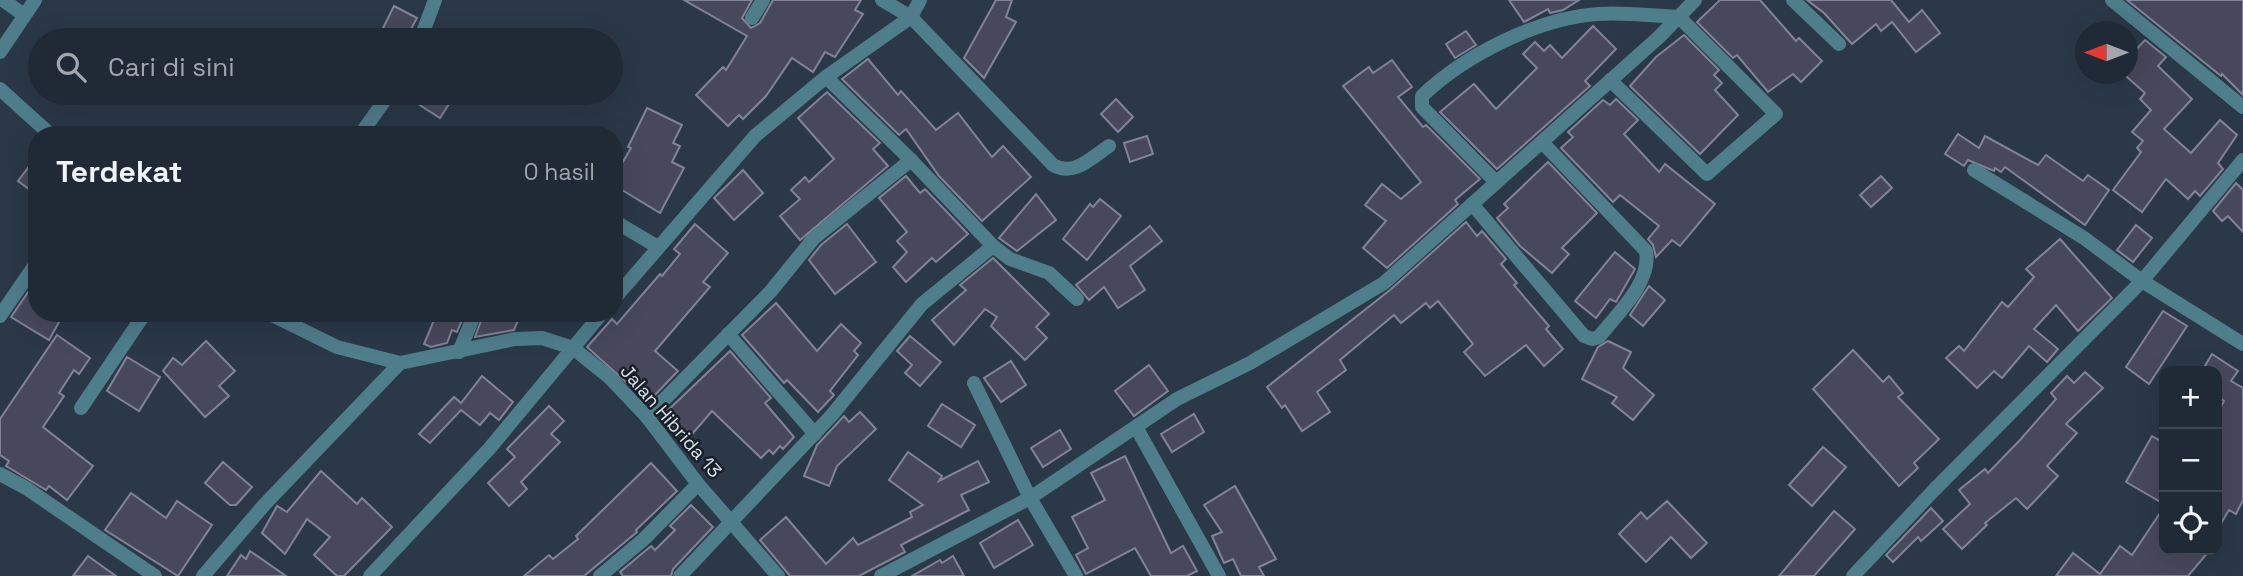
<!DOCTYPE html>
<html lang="id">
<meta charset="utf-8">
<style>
body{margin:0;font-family:"Space Grotesk",sans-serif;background:#2d3642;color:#f1f3f6}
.controls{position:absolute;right:21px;bottom:21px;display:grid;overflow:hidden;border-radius:14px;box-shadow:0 7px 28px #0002}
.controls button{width:63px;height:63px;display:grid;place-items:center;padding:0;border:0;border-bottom:2px solid #3d4651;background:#202a36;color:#f1f3f6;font:35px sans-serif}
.compass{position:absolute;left:2075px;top:21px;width:63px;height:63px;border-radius:50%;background:#202a36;box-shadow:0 7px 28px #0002;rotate:270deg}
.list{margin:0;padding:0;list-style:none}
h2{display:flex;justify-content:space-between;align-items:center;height:91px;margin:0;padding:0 28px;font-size:30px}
h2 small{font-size:23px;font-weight:400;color:#a2a7ad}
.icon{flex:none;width:38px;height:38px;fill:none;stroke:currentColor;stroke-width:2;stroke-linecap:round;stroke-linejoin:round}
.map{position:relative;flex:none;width:2243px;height:576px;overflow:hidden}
.search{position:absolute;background:#202a36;box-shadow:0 7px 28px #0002;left:28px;top:28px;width:595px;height:77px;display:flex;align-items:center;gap:18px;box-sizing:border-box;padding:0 24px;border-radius:38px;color:#a2a7ad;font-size:26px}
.panel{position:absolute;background:#202a36;box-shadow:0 7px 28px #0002;left:28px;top:126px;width:595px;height:196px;border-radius:28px}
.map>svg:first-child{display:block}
.building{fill:#48485c;stroke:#828299;stroke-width:2}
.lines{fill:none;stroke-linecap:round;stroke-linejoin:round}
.street{stroke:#4e7d8c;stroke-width:14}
.labels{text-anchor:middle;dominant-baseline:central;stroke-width:5;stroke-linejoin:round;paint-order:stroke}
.street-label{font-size:19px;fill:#d8e1eb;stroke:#191f26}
</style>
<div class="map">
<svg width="2243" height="576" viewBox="0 0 2243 576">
<rect width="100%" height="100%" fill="#2a3848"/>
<g class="building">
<polygon points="684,0 752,0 742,18 751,28 760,23 773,0 861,0 855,10 863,14 835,57 825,52 813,72 792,58 766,96 743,119 739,115 728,126 696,95 723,67 726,70 747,36"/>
<polygon points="996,0 1012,0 1006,17 1016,22 984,78 964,58"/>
<polygon points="1509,0 1579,0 1563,10 1550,13 1548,9 1524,22"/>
<polygon points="1720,0 1760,0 1796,41 1799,38 1822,61 1801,82 1793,74 1768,92 1737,55 1733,58 1697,22"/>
<polygon points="1807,0 1891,0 1909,22 1922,10 1940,33 1916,52 1892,22 1881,31 1876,24 1852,44 1824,13"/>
<polygon points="2127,0 2243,0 2243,95 2222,74 2221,76"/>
<polygon points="394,6 417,18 405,40 392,40 380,34"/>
<polygon points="1593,26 1616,49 1585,81 1590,86 1497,169 1440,112 1474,84 1496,109 1537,68 1523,54 1535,42 1544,51 1550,45 1562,58"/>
<polygon points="1466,31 1476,45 1455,58 1446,44"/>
<polygon points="1684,35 1719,70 1714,75 1722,83 1715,90 1738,115 1700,154 1630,86 1656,57"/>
<polygon points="2145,40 2166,57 2158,66 2192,99 2164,129 2191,153 2220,120 2237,135 2218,163 2223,169 2200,196 2195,191 2188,199 2166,179 2142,212 2113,190 2141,152 2137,148 2143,141 2132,132 2151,110 2140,99 2145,93 2127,77 2127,59"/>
<polygon points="868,59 898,95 901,91 936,130 958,113 992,157 1003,146 1031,177 982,221 939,176 906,129 899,135 842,79"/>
<polygon points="1392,60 1412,87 1398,97 1423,127 1426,125 1480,179 1455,200 1458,204 1387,268 1363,248 1386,221 1365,205 1382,184 1401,199 1421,182 1343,86 1369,67 1373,73"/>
<polygon points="827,92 880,143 873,149 888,166 800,240 780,216 800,199 791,190 805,177 809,182 834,159 798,118"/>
<polygon points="401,93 456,93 440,118"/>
<polygon points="1116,99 1133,117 1118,132 1101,114"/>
<polygon points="1616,99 1638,120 1624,134 1659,172 1665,164 1715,204 1680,246 1672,240 1656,257 1653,245 1648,239 1659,226 1620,195 1613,202 1561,148 1573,137 1568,132 1603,100 1610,105"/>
<polygon points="647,108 682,125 673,143 680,146 672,162 684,168 660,213 614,185 614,177 631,148 628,147"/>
<polygon points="1958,134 1979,148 1985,136 2038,165 2046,155 2083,181 2088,175 2109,190 2085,225 2005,167 2001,172 1995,168 1994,171 1968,160 1964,166 1945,154"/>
<polygon points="1147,136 1153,154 1130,162 1124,143"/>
<polygon points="37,156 37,195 18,181"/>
<polygon points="1548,162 1597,213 1562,248 1569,254 1552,273 1520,246 1497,218 1508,208 1504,204"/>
<polygon points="743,170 763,193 734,220 714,198"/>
<polygon points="906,176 920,193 925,189 968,234 936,262 932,258 906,282 893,267 907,252 897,241 907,232 879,198"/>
<polygon points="1881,176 1892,188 1871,207 1860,195"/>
<polygon points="2236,183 2243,190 2243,232 2228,216 2222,221 2213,211"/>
<polygon points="1036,194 1056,220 1017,251 999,238"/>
<polygon points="1100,199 1121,216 1087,260 1063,239 1090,204 1093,207"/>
<polygon points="1466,222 1477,236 1482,231 1506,259 1501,264 1517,283 1514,285 1549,326 1546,329 1563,349 1544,366 1526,345 1485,376 1464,352 1473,344 1438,301 1430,308 1426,303 1401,323 1394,315 1340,360 1346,370 1317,392 1330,412 1302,431 1285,405 1282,408 1267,387 1390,290"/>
<polygon points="695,224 728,253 703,282 710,287 655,351 678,371 648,402 587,347 612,319 617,324 660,274 662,276 680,254 674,249"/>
<polygon points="847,224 876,262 835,294 809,260 821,245"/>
<polygon points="2136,225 2152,238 2133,262 2117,250"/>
<polygon points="1150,226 1162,241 1130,266 1145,290 1118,308 1104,287 1089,300 1076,285"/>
<polygon points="2060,239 2112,298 2078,331 2056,305 2034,329 2058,349 2047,362 2029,346 2002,378 1994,371 1977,388 1946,358 1959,346 1964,351 2002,302 2008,307 2034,277 2026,269"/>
<polygon points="1615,252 1635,269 1616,302 1610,299 1596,318 1575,301"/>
<polygon points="993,258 1049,314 1036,327 1047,338 1025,360 991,326 997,317 985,309 954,345 932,320 966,290 960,285"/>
<polygon points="33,285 37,287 37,313 64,313 49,340 11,317"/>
<polygon points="1649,286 1665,300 1643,326 1630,315"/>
<polygon points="776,303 817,351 841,324 861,343 854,351 858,355 830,391 834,395 818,412 787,380 784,383 742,335"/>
<polygon points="2163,311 2187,326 2149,384 2126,367"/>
<polygon points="437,313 465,313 457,332 452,330 447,343 431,347 424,344"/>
<polygon points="484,313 521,313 514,330 475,337"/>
<polygon points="57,335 90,358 79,374 74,370 59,393 64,396 43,427 93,466 67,500 49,486 46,490 6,466 9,461 0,455 0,419"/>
<polygon points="910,336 941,362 920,386 905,373 912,365 897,351"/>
<polygon points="206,341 235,371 219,386 229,396 205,417 163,371 173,358 182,365"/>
<polygon points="1608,341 1631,352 1623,368 1654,395 1633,420 1612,403 1617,397 1582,379 1598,347"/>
<polygon points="1853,350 1883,382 1889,376 1903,393 1898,397 1939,439 1914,463 1918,468 1899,486 1813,389"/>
<polygon points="730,351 771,398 765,403 794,437 783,449 780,446 773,454 769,450 761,458 712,411 687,440 663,419 663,415"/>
<polygon points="2212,354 2238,371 2231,381 2243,388 2243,500 2236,514 2229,510 2217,530 2217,414 2224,401 2220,398 2217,403 2217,371 2202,371"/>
<polygon points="127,357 160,377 139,411 107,391"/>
<polygon points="1011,361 1026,385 1001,402 984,378"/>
<polygon points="1149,365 1168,391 1134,416 1115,391"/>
<polygon points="2085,372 2103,388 2066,424 2077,433 2047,466 2058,476 2027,509 2016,498 1985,523 1987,525 1962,549 1943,529 1970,504 1959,490 1985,469 1988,473 2020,440 2056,399 2051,393 2067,376 2074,383"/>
<polygon points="482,376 513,402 499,420 490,413 480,425 461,410 430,443 419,434 454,397 461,403"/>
<polygon points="942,404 975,425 961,447 928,426"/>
<polygon points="549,406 564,421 551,434 560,442 521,482 527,489 509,506 488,483 515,457 507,449"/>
<polygon points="860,412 876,429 837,466 829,486 804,476 817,445 844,416 849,422"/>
<polygon points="1194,414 1204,432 1172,452 1161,434"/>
<polygon points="1060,430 1071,449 1043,467 1031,448"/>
<polygon points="2152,436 2164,443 2164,504 2126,482"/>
<polygon points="1823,447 1846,467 1812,506 1789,485"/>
<polygon points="908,452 942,476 939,481 978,461 989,482 961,495 969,510 901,545 905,552 859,576 790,576 760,540 786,517 826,564 853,538 858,545 912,517 910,512 923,505 889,480"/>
<polygon points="1125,456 1171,553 1183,546 1197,571 1187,576 1151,576 1135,548 1086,574 1076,555 1088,548 1072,517 1105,500 1091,473"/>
<polygon points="223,462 252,487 236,505 230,505 205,483"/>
<polygon points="651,463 677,491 636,530 637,532 584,576 524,576 549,555 553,559 578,539 576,536"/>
<polygon points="321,471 357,504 362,498 392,527 344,576 337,576 314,555 330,537 307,519 285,554 262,533 277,506 287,512"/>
<polygon points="1235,486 1276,559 1259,567 1264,576 1241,576 1233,559 1224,563 1212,536 1222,532 1204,505"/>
<polygon points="131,493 166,518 177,501 212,525 178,576 105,530"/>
<polygon points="1667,501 1707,543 1691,558 1671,537 1646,562 1619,534 1641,512 1647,519"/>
<polygon points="691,505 713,527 673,569 671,576 623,576 620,572 651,546 655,550 675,530 670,526"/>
<polygon points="2164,507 2164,550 2210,550 2188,576 2056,576 2073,553 2100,574 2120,546 2132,555"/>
<polygon points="1931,508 1943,521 1921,541 1918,537 1893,562 1886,555"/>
<polygon points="1834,511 1855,529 1814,576 1779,576"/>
<polygon points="1018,520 1033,545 994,568 980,543"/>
<polygon points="250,551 286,576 227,576 241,555 246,559"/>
<polygon points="88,556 116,576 73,576"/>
<polygon points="953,556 964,576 912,576 940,560 942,563"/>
</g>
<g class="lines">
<g class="street">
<polyline points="3,0 24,15"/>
<path d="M882,0L911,17L1053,165C1074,177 1091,158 1109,146"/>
<polyline points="1793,0 1839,44"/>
<polyline points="2112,0 2243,107"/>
<polyline points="752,18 763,0"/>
<polyline points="420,40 435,0"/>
<polyline points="0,52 35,0"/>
<polyline points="826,77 911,160 993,246 1010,259 1049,273 1077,299"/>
<polyline points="0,89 51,135"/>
<polyline points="360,135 390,93"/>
<polyline points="1974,170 2084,238 2142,281 2243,344"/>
<path d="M1496,182L1422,107V96C1465,55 1538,18 1598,14C1624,12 1652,16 1679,17L1776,114L1707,174L1610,80"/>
<path d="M1472,204L1584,336L1592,339L1599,337C1617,314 1652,282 1646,251L1542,142"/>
<polyline points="614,221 658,247"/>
<polyline points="614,299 755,136 826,77 911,17 920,0"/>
<polyline points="268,313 337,347 400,363 515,339 542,338 573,348 609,377 647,417 698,484 778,576"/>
<polyline points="0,316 37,262"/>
<polyline points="728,334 815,434"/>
<polyline points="459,352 475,313"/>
<polyline points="974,383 1030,498 1076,576"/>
<polyline points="81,408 145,313"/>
<polyline points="647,417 771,291 814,238 911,160"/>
<polyline points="1136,427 1219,576"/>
<polyline points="0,474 26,488 155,576"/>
<polyline points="203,576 265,504 400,363"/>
<polyline points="370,576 489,449 602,313"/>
<polyline points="600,576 644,539 698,484"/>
<polyline points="680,576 832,415 922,304 993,246"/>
<polyline points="881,576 1030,498 1177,399 1250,363 1384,283 1659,37 1695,0"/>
<polyline points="1853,576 1935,489 2142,281 2243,160"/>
</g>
</g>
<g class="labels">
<g class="street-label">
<text transform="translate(671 421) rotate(49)">Jalan Hibrida 13</text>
</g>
</g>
</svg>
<div class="controls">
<button>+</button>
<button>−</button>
<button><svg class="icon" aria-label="locate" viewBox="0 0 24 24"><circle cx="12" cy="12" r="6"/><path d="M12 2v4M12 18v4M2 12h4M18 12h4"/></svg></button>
</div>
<svg class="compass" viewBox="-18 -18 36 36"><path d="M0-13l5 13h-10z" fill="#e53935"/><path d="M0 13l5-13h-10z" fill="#a2a7ad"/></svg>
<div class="search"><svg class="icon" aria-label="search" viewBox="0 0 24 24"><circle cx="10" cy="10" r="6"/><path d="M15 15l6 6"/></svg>Cari di sini</div>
<section class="panel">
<h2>Terdekat<small>0 hasil</small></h2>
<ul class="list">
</ul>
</section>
</div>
